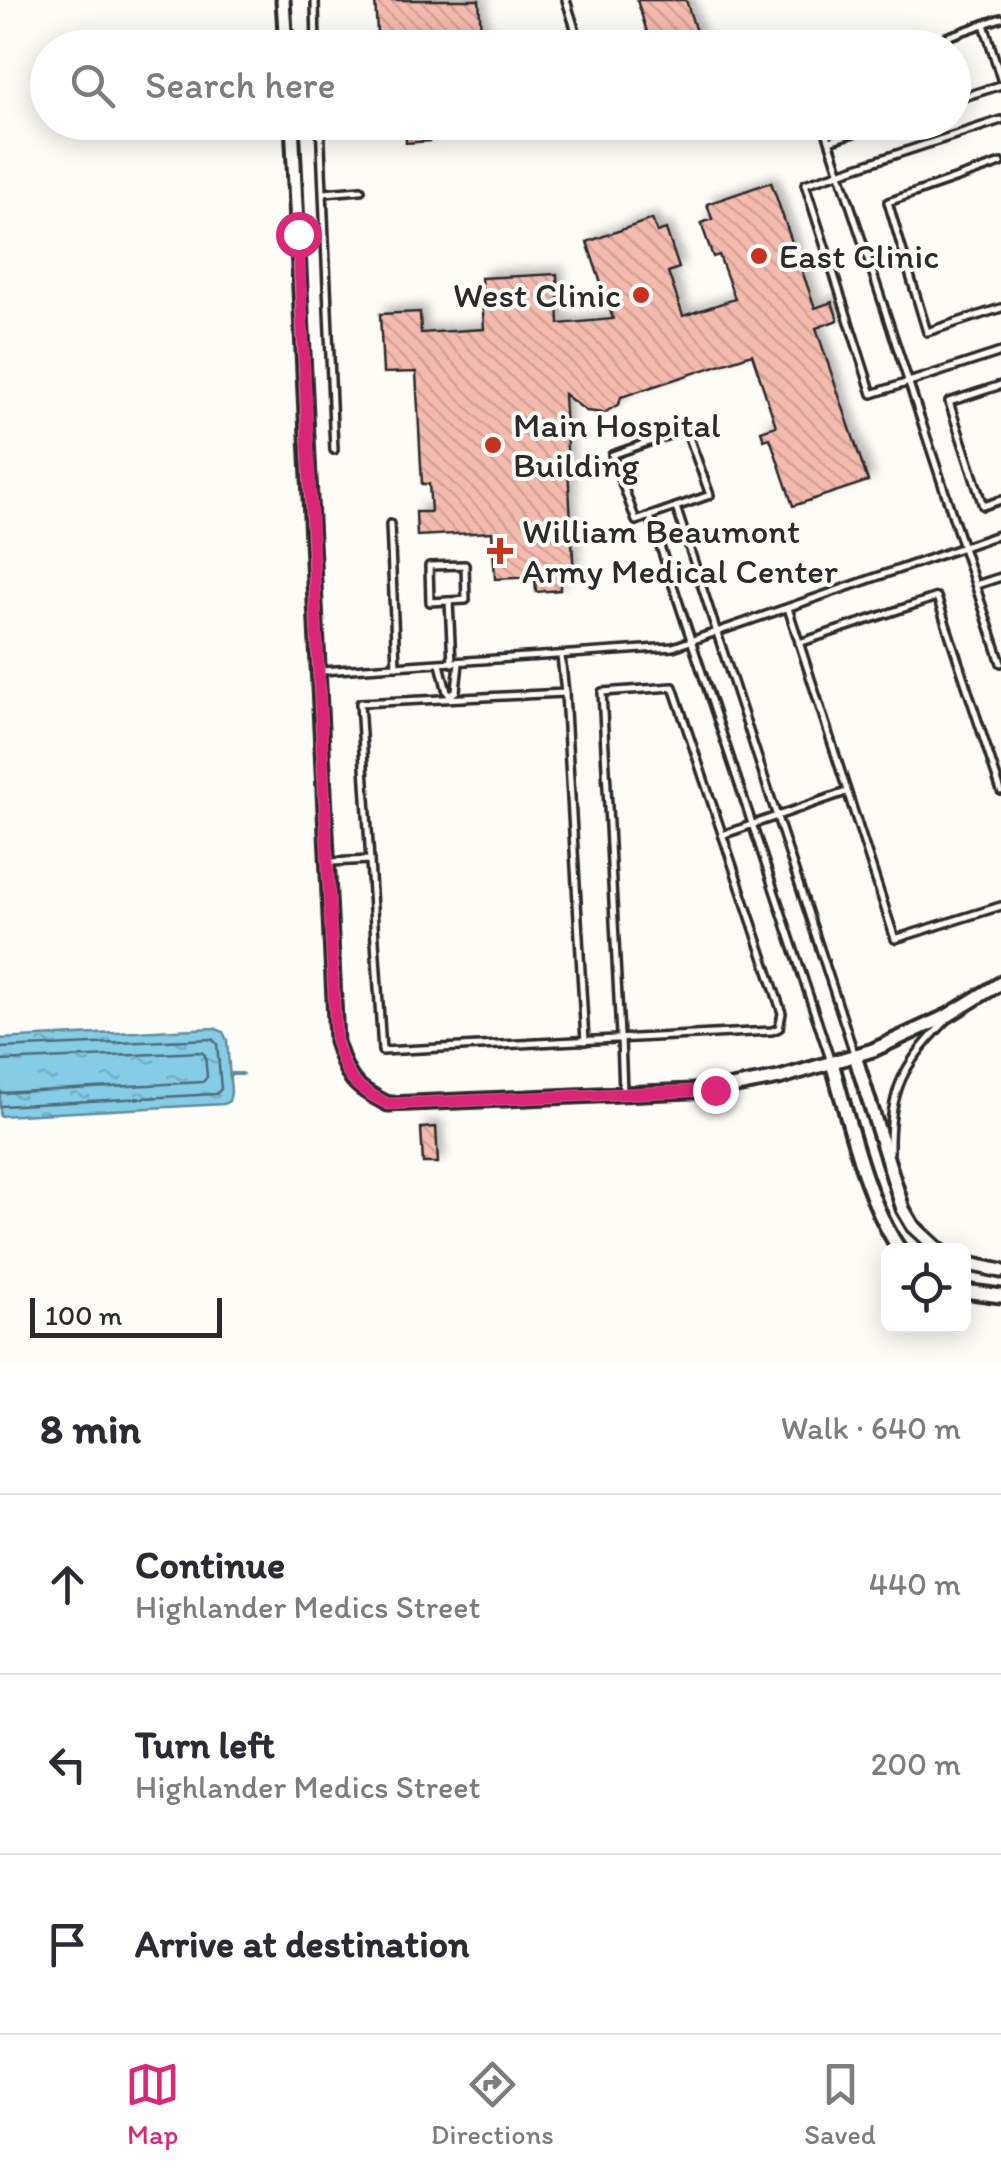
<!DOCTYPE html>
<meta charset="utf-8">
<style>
body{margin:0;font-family:Itim,sans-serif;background:#f7f7f7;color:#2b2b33}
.controls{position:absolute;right:30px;bottom:30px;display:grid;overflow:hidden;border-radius:15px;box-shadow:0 5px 25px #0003}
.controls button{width:90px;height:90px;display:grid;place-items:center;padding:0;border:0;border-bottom:2px solid #e1e1e2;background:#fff;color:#2b2b33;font:50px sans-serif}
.scale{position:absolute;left:30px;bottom:25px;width:192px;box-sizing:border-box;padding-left:10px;border:5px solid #2b2b2b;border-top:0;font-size:28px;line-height:35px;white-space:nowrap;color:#2b2b2b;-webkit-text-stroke:8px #fdfcf7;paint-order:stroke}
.stop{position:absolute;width:30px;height:30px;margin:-22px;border:8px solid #db2777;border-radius:50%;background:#fff}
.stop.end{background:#db2777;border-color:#fff;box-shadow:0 2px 10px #0008}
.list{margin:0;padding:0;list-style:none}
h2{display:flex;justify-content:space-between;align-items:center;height:130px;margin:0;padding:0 40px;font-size:42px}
h2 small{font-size:32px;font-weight:400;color:#7c7c81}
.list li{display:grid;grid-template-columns:65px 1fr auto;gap:30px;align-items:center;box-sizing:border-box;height:180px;padding:0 40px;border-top:2px solid #e1e1e2}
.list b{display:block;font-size:38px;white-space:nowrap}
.list p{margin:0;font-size:32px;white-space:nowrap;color:#7c7c81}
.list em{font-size:32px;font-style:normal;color:#7c7c81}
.icon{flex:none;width:55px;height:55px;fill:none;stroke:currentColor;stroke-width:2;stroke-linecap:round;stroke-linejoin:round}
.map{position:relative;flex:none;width:1001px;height:1363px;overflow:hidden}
.search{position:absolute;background:#fff;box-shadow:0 5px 25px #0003;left:30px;right:30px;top:30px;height:110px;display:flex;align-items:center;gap:25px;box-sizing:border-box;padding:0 35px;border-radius:55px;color:#7c7c81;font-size:38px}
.sheet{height:670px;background:#fff}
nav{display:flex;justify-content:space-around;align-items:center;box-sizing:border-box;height:140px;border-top:2px solid #e1e1e2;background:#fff;font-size:28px;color:#7c7c81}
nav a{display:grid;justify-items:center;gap:5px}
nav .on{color:#db2777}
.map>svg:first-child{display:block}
.water{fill:url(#water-ripples);stroke:#618c9b;stroke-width:2.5}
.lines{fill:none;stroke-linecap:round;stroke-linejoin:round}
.shore{stroke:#4f6c76;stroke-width:2.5}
.stream{stroke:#618c9b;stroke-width:4}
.building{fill:url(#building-back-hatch);stroke:#2b2b2b;stroke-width:2.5;filter:url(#shadow)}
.service-casing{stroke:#2b2b2b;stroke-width:12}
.minor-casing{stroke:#2b2b2b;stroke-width:19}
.service{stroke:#fdfcf7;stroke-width:5}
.minor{stroke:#fdfcf7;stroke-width:11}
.route{stroke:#db2777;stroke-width:12}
.poi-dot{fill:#c8321e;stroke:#fdfcf7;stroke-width:4}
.labels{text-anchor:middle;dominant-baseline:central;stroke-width:8;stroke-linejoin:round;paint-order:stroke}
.poi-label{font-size:35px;fill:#2b2b2b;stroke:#fdfcf7;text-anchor:start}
</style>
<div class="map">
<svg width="1001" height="1363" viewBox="0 0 1001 1363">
<defs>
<pattern id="water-ripples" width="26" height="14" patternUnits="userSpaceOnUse" patternTransform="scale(2.5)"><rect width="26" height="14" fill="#85cde6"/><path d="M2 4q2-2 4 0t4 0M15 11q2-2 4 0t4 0" fill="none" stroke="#73b0c5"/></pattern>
<pattern id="building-back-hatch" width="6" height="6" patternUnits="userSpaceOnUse" patternTransform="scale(2.5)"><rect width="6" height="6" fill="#f4baae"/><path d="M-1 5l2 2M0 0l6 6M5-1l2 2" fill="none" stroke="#d1a096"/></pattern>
<filter id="shadow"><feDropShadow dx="6" dy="-6" stdDeviation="5" flood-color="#0004"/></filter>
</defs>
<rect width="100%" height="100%" fill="#fdfcf7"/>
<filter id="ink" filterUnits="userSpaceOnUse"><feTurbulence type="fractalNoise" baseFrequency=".01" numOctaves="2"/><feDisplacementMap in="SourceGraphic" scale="20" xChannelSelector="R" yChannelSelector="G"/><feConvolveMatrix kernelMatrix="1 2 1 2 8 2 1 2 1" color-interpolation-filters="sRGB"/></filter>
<g filter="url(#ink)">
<polygon class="water" points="214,1028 223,1032 227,1040 231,1093 229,1101 224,1104 0,1116 0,1039"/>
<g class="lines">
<g class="shore">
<polyline points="0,1048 212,1039 217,1044 221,1089 216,1094 0,1106"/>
<polyline points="0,1061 201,1052 205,1055 207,1077 203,1082 0,1093"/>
</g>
<polyline class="stream" points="230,1074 242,1074"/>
</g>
<g class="building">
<polygon points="375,0 479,0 482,48 378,48"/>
<polygon points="637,0 686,0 701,48 652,48"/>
<polygon points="405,122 479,122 479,130 429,134 429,141 406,143"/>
<polygon points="771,182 815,308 832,302 838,320 816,328 868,481 793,506 770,438 764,440 761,431 776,426 752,354 621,397 619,404 604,413 586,411 564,394 574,577 560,578 560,590 536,592 535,577 495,579 492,532 417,536 416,512 431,512 429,484 422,484 416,372 383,373 380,314 420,312 421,333 484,329 481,278 557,274 559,324 613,319 587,242 652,219 657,232 666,229 679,268 668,272 683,316 735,299 719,255 713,257 701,223 712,219 707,204"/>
<polygon points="436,1127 438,1163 423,1163 421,1128"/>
</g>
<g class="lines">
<defs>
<g id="service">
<polyline points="315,0 316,48"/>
<polyline points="566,0 581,48"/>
<polyline points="984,24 1001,79"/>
<polyline points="289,44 316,43"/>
<polyline points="915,48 1001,18"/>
<polyline points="954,100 1001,85"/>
<polyline points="1001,120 805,184 872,394 1001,352"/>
<polyline points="320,122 334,450"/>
<polyline points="823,122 1001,663"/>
<polyline points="830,141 886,122"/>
<polyline points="1001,163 888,202 927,332 1001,308"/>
<polyline points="324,193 361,190"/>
<polyline points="1001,385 949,402 983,506 1001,500"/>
<polygon points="686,429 710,495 636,521 612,455"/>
<polyline points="676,507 854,1053"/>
<polyline points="650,516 830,1059"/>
<polyline points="390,524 396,666"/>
<polygon points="465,565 466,600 430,602 429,566"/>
<polyline points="976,585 1001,577"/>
<polyline points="449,601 452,663"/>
<polyline points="788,608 895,939 1001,906"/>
<polyline points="799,643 937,597 1001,791"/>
<polyline points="561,656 565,693 360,703 382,1051 772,1031 779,1028 782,1013 673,687 602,692 620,1036 621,1039 623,1091"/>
<polyline points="440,664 447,692 452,698"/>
<polyline points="322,671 673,647 1001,534"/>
<polyline points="565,693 585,1041"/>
<polyline points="451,695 456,691 459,663"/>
<polyline points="722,835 846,792"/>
<polyline points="331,862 370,860"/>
<path d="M890,1152C889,1090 903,1064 946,1021"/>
</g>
<g id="minor">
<polyline points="283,0 286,48"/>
<path d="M292,122L336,1042C349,1080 351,1085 388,1104L715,1090L779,1078L873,1050L947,1016L1001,983"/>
<polyline points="855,1056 903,1209 913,1226 939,1250"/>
<path d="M832,1063C849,1121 866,1201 900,1250"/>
<polyline points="964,1263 1001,1271"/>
<polyline points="964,1291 1001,1296"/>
</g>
</defs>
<use href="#service" class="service-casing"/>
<use href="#minor" class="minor-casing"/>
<use href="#service" class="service"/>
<use href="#minor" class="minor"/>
</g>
</g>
<g class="lines" filter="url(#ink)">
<path class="route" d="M298,234L336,1042C349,1081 351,1085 388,1104L715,1090"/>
</g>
<g class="poi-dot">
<circle cx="759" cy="256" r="10"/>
<circle cx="641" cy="295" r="10"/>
<circle cx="493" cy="445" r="10"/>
<path d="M495 536h10v10h10v10h-10v10h-10v-10h-10v-10h10z"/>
</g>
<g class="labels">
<g class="poi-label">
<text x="779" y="256">East Clinic</text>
<text x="621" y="295" text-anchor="end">West Clinic</text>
<text x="513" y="425">Main Hospital<tspan x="513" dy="40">Building</tspan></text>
<text x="522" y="531">William Beaumont<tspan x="522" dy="40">Army Medical Center</tspan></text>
</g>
</g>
</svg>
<div class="controls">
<button><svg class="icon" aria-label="locate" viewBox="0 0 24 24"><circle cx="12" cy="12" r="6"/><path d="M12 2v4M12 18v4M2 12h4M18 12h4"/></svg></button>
</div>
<div class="scale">100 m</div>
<div class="stop" style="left:298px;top:234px"></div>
<div class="stop end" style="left:715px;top:1090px"></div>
<div class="search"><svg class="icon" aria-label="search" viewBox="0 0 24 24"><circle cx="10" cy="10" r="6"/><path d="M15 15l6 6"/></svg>Search here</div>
</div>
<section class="sheet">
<h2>8 min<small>Walk · 640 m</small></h2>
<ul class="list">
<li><svg class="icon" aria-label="ahead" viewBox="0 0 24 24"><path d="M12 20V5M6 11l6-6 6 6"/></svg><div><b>Continue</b><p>Highlander Medics Street</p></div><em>440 m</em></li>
<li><svg class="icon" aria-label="left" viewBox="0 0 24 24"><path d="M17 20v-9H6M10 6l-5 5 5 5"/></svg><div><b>Turn left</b><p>Highlander Medics Street</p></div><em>200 m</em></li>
<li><svg class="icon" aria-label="arrive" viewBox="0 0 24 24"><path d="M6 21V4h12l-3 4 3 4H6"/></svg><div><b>Arrive at destination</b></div></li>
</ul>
</section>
<nav>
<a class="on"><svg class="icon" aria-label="map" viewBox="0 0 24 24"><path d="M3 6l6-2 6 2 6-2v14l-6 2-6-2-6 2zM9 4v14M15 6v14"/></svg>Map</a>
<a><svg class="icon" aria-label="directions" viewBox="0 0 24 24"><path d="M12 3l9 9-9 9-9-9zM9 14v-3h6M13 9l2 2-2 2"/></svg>Directions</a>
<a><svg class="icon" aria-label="saved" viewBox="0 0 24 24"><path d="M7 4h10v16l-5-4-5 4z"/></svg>Saved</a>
</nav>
